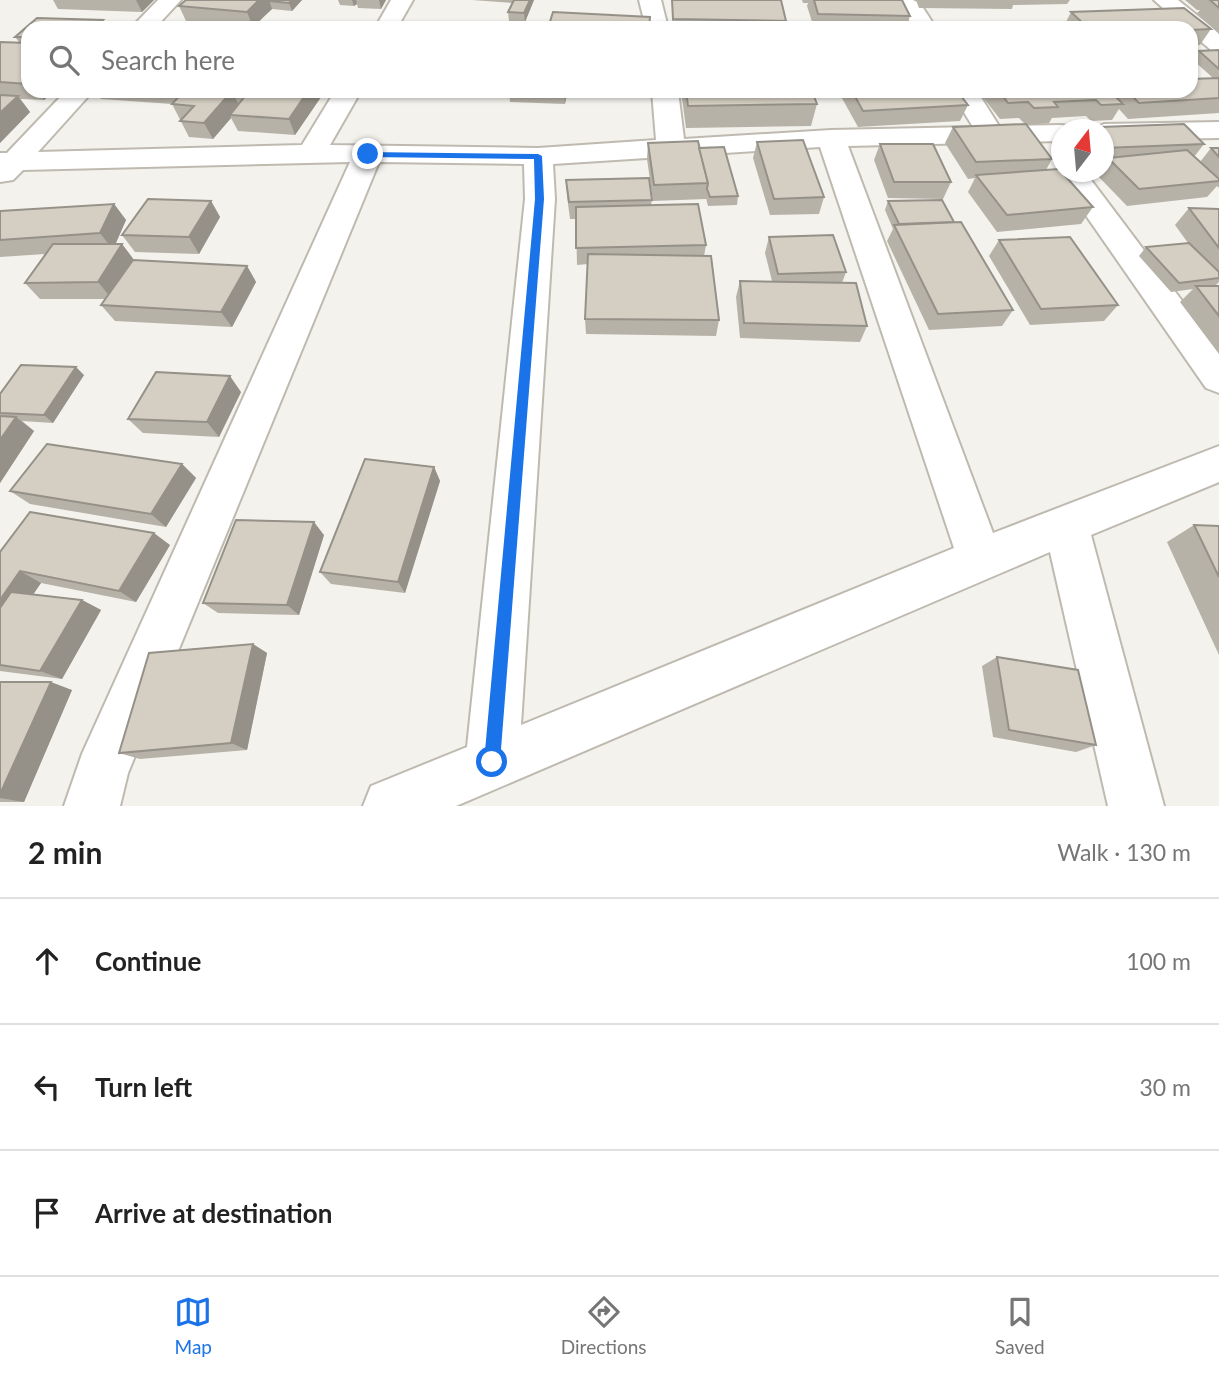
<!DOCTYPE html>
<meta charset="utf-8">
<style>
body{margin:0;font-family:Lato,sans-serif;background:#f2f2f2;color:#222}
.compass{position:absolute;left:1051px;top:119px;width:63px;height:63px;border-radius:50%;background:#fff;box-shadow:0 2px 5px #0004;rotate:16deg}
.stop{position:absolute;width:21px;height:21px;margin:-16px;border:5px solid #1a73e8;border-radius:50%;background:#fff}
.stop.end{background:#1a73e8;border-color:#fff;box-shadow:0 2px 7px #0008}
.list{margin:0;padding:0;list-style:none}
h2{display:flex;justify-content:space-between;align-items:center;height:91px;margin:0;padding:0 28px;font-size:30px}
h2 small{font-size:23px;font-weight:400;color:#767676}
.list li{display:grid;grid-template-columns:46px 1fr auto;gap:21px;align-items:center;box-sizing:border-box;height:126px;padding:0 28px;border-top:2px solid #e0e0e0}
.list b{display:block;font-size:26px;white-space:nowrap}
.list em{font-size:23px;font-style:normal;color:#767676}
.icon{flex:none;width:38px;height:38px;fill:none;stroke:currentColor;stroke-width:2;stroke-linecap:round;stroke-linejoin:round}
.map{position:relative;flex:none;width:1219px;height:806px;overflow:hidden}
.search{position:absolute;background:#fff;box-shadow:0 2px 5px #0004;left:21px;right:21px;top:21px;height:77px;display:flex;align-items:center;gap:18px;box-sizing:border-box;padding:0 24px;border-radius:21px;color:#767676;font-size:26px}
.sheet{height:469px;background:#fff}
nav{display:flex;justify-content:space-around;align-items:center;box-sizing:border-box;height:98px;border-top:2px solid #e0e0e0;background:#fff;font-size:19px;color:#767676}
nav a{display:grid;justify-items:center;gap:4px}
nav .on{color:#1a73e8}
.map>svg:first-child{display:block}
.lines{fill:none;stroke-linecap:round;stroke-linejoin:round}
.street-casing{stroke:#bfbab0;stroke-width:4}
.street{fill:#fff;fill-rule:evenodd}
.wall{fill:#b7b2a8}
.shaded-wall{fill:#959188}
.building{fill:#d5cfc3;stroke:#959188;stroke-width:2}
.route{fill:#1a73e8}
</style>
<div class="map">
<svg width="1219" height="806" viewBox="0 0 1219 806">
<rect width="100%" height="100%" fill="#f4f2ed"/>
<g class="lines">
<defs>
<g id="street">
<polygon points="158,0 181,0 155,28 131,28"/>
<polygon points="391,0 413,0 397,28 375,28"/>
<polygon points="639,0 661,0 668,28 646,28"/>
<polygon points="896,0 918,0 936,28 914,28"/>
<polygon points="1154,0 1178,0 1219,33 1219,52 1211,50 1191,33 1191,28 1185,28"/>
<path d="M66,91H93L38,152L302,145L335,91H361L330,145L538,148L656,140L652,91H678L684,139L831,130L973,127L951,91H977L999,126L1062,125L1072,127L1073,130H1062V141L848,146L993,533L1219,446V482L1091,535L1164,806H1108L1050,552L456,806H363L371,786L467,747L525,199L524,164L379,162L128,773L120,806H64L82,754L350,162L23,170L13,180L0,182V153H7ZM820,147L954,548L521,725L555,199L553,164Z"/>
<polygon points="1219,122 1219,138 1104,140 1104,130 1092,130 1104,124"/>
<polygon points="1062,165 1062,172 1085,172 1219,350 1219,393 1206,388 1060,178 1056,172"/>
</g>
</defs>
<use href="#street" class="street-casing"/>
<use href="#street" class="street"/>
</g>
<g class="wall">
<polygon points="53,0 154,0 142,12 58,9"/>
<polygon points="269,0 269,1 270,0 302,0 292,11 272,9 253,27 186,21 179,6"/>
<polygon points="338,0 386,0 381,9 358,8 357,4 354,6 340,5"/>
<polygon points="472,0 534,0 525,22 509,21 508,12 513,3"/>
<polygon points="672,0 781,0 786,21 785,28 672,28"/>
<polygon points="802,0 902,0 910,16 906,28 814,28 807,6 808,3 803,3"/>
<polygon points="913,0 1070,0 1067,4 1013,5 1012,9 919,8 917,3 917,2"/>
<polygon points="1185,0 1219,0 1219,34 1197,13 1200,10 1197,10"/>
<polygon points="1071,12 1211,29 1200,45 1191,45 1191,28 1063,28"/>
<polygon points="37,18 103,20 107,28 28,28 28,91 54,91 44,100 20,99 30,112 0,143 0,42 20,43 15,37"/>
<polygon points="1219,50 1219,113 1128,119 1119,109 1112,120 1091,121 1086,116 1052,118 1049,123 1026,125 1052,159 1046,170 1093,207 1081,224 997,232 968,192 975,178 968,179 945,143 953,127 1025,124 1019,118 1000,119 978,91 1110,91 1113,94 1115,91 1191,91 1213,78 1193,60 1199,51"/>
<polygon points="95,91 319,91 321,97 295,135 238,131 231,118 213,139 189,137 172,104 101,99"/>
<polygon points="509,91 567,91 565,104 510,102"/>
<polygon points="681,91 812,91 817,104 811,126 686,128"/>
<polygon points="838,91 957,91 968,105 960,121 858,127"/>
<polygon points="1184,124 1204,144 1194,157 1200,162 1211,148 1219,148 1219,188 1217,186 1207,197 1127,206 1097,175 1099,172 1103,172 1103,130 1071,130 1072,128"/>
<polygon points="757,142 824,197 819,214 770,215 753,158"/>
<polygon points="648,143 699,148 738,196 737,205 708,206 706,198 706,199 653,201 647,159"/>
<polygon points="880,144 951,182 943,199 888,198 874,160"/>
<polygon points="566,180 652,200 651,205 706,245 704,256 719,320 716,336 586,334 585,319 588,264 577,265 576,219 570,219 567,196"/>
<polygon points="211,201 220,217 199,254 135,252 122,235"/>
<polygon points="888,201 954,222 1013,310 1002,326 929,330 887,241 893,229 885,210"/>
<polygon points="114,204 126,220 115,244 122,244 134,260 247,266 256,282 232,327 115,321 101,305 105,299 40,299 25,283 45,254 0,257 0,211"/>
<polygon points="1189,208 1219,209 1219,282 1215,286 1219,286 1219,354 1180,302 1193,289 1171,292 1139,256 1146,247 1188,243 1175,225"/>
<polygon points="769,237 846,272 842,283 867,326 860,342 740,338 736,297 740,281 772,281 765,253"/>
<polygon points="999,240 1118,305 1104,321 1030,325 989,256"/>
<polygon points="84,375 53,423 22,421 34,431 0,483 0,394"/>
<polygon points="241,392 219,437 143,433 128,419"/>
<polygon points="182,464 196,478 166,527 30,504 10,491"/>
<polygon points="434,467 440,481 405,593 331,584 320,572"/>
<polygon points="1194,525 1219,526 1219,655 1167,542"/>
<polygon points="324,535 299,615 218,613 203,603"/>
<polygon points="170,545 136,602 41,583 33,594 82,600 101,610 62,679 0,671 0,552"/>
<polygon points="253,644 267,653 247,750 140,759 119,753"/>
<polygon points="997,657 1096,745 1076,752 993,737 982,666"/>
<polygon points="0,682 72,690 24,802 0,802"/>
</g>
<g class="shaded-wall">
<polygon points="136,0 154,0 142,12"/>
<polygon points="259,0 269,0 272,9 253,27 247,12"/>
<polygon points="292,0 302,0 292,11 289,3"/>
<polygon points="352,0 356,0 357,4 354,6"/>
<polygon points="379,0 386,0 381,9"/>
<polygon points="530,0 534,0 525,22 524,13"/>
<polygon points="103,20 107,28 94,28"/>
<polygon points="38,91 54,91 44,100"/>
<polygon points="232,91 253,91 245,96 234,95 240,107 230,115 231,118 213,139 204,123"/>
<polygon points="308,91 319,91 321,97 295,135 289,119"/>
<polygon points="564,91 567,91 565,104"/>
<polygon points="18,96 30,112 0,143 0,113"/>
<polygon points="211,201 220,217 199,254 189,237"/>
<polygon points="114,204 126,220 113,250 100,233"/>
<polygon points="122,244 134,260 112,299 98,282"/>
<polygon points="247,266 256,282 232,327 221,312"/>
<polygon points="76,367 84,375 53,423 44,415"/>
<polygon points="230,376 241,392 219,437 207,422"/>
<polygon points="16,417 34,431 0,483 0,440"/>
<polygon points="182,464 196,478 166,527 151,514"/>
<polygon points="434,467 440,481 405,593 398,582"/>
<polygon points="314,522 324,535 299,615 287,605"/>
<polygon points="154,533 170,545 136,602 119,591"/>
<polygon points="20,571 41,583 0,643 0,600"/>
<polygon points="82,600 101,610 62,679 40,671"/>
<polygon points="253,644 267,653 247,750 231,743"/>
<polygon points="51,682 72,690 24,802 0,798 0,794"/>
</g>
<g class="building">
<polygon points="186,0 259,0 247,12 179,6"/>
<polygon points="270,0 292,0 289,3 269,1"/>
<polygon points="514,0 530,0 524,13 508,12"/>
<polygon points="672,0 781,0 786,21 673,19"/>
<polygon points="814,0 902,0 910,16 818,14"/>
<polygon points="1210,0 1219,0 1219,8"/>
<polygon points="1184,8 1211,29 1191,30 1191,28 1088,28 1071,12"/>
<polygon points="553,12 650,17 649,28 548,28"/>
<polygon points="37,18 103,20 94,28 28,28 28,37 15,37"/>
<polygon points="820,23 850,23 853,28 822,28"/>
<polygon points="775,24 776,28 675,28 675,26"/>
<polygon points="0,42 28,43 28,84 0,82"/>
<polygon points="1219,50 1219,69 1199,51"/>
<polygon points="1219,78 1219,98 1139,103 1127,91 1191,91 1191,79"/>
<polygon points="184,91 232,91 204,123 180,121 194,106 172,104"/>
<polygon points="237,91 308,91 289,119 230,115 245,96 234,95"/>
<polygon points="686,91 812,91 817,104 688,106"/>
<polygon points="852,91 957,91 968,105 863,111"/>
<polygon points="999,91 1110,91 1123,104 1101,105 1096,100 1054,102 1058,107 1034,108 1028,102 1008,103"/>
<polygon points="0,95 18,96 0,113"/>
<polygon points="1026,124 1052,159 976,162 953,127"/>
<polygon points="1184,124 1204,144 1103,148 1103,130 1073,130 1072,128"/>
<polygon points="803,140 824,197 774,199 757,142"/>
<polygon points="698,141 708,183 654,185 648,143"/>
<polygon points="880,144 933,144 951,182 894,182"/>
<polygon points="724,147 738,196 710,197 707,189 708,183 699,148"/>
<polygon points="1211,148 1219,148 1219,157"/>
<polygon points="1187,150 1219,179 1219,181 1139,189 1108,158"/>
<polygon points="1059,169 1093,207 1007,215 976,175"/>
<polygon points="649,178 652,200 569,202 566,180"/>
<polygon points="148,199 211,201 189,237 122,235"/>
<polygon points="942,200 954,222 899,224 888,201"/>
<polygon points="114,204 100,233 0,240 0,211"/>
<polygon points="698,204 706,245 576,248 576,207"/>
<polygon points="1189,208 1219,209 1219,248"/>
<polygon points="961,222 1013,310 938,314 894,225"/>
<polygon points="833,235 846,272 778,274 769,237"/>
<polygon points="1070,237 1118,305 1041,309 999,240"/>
<polygon points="1189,243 1219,272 1219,278 1179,283 1146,247"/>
<polygon points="53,244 122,244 98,282 25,283"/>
<polygon points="588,254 711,256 719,320 585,319"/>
<polygon points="133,260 247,266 221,312 101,305"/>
<polygon points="740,281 856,283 867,326 744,323"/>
<polygon points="1196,286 1219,286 1219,316"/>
<polygon points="21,365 76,367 44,415 0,413 0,394"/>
<polygon points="156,372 230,376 207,422 128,419"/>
<polygon points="0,416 16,417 0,440"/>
<polygon points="47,444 182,464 151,514 10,491"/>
<polygon points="365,459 434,467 398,582 320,572"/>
<polygon points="30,512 154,533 119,591 20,571 0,600 0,552"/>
<polygon points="236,520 314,522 287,605 203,603"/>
<polygon points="1194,525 1219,526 1219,577"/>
<polygon points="11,592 82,600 40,671 0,665 0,608"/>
<polygon points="253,644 231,743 119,753 149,653"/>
<polygon points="997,657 1078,670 1096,745 1009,730"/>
<polygon points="0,682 51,682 0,794"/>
</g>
<polygon class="route" points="365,152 538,154 542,156 544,199 500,762 498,768 492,770 487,768 484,762 535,199 534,159 368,157"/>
</svg>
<svg class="compass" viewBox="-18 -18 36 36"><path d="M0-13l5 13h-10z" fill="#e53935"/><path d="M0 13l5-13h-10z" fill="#767676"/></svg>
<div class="stop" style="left:492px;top:762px"></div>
<div class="stop end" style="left:368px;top:154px"></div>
<div class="search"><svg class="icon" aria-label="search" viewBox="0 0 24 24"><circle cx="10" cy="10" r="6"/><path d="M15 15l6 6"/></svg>Search here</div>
</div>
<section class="sheet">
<h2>2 min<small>Walk · 130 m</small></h2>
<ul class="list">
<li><svg class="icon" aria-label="ahead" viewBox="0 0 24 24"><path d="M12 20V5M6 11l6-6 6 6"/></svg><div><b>Continue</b></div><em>100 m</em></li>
<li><svg class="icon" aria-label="left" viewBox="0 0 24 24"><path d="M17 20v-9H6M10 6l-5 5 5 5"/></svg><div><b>Turn left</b></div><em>30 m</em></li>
<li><svg class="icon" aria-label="arrive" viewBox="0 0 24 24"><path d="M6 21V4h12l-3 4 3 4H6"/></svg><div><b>Arrive at destination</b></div></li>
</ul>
</section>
<nav>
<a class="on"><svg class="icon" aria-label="map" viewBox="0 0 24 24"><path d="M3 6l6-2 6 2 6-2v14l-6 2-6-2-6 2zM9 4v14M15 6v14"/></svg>Map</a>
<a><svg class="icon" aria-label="directions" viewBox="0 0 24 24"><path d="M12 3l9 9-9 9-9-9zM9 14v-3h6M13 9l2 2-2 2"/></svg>Directions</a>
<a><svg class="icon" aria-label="saved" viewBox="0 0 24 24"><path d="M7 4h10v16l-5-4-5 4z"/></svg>Saved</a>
</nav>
